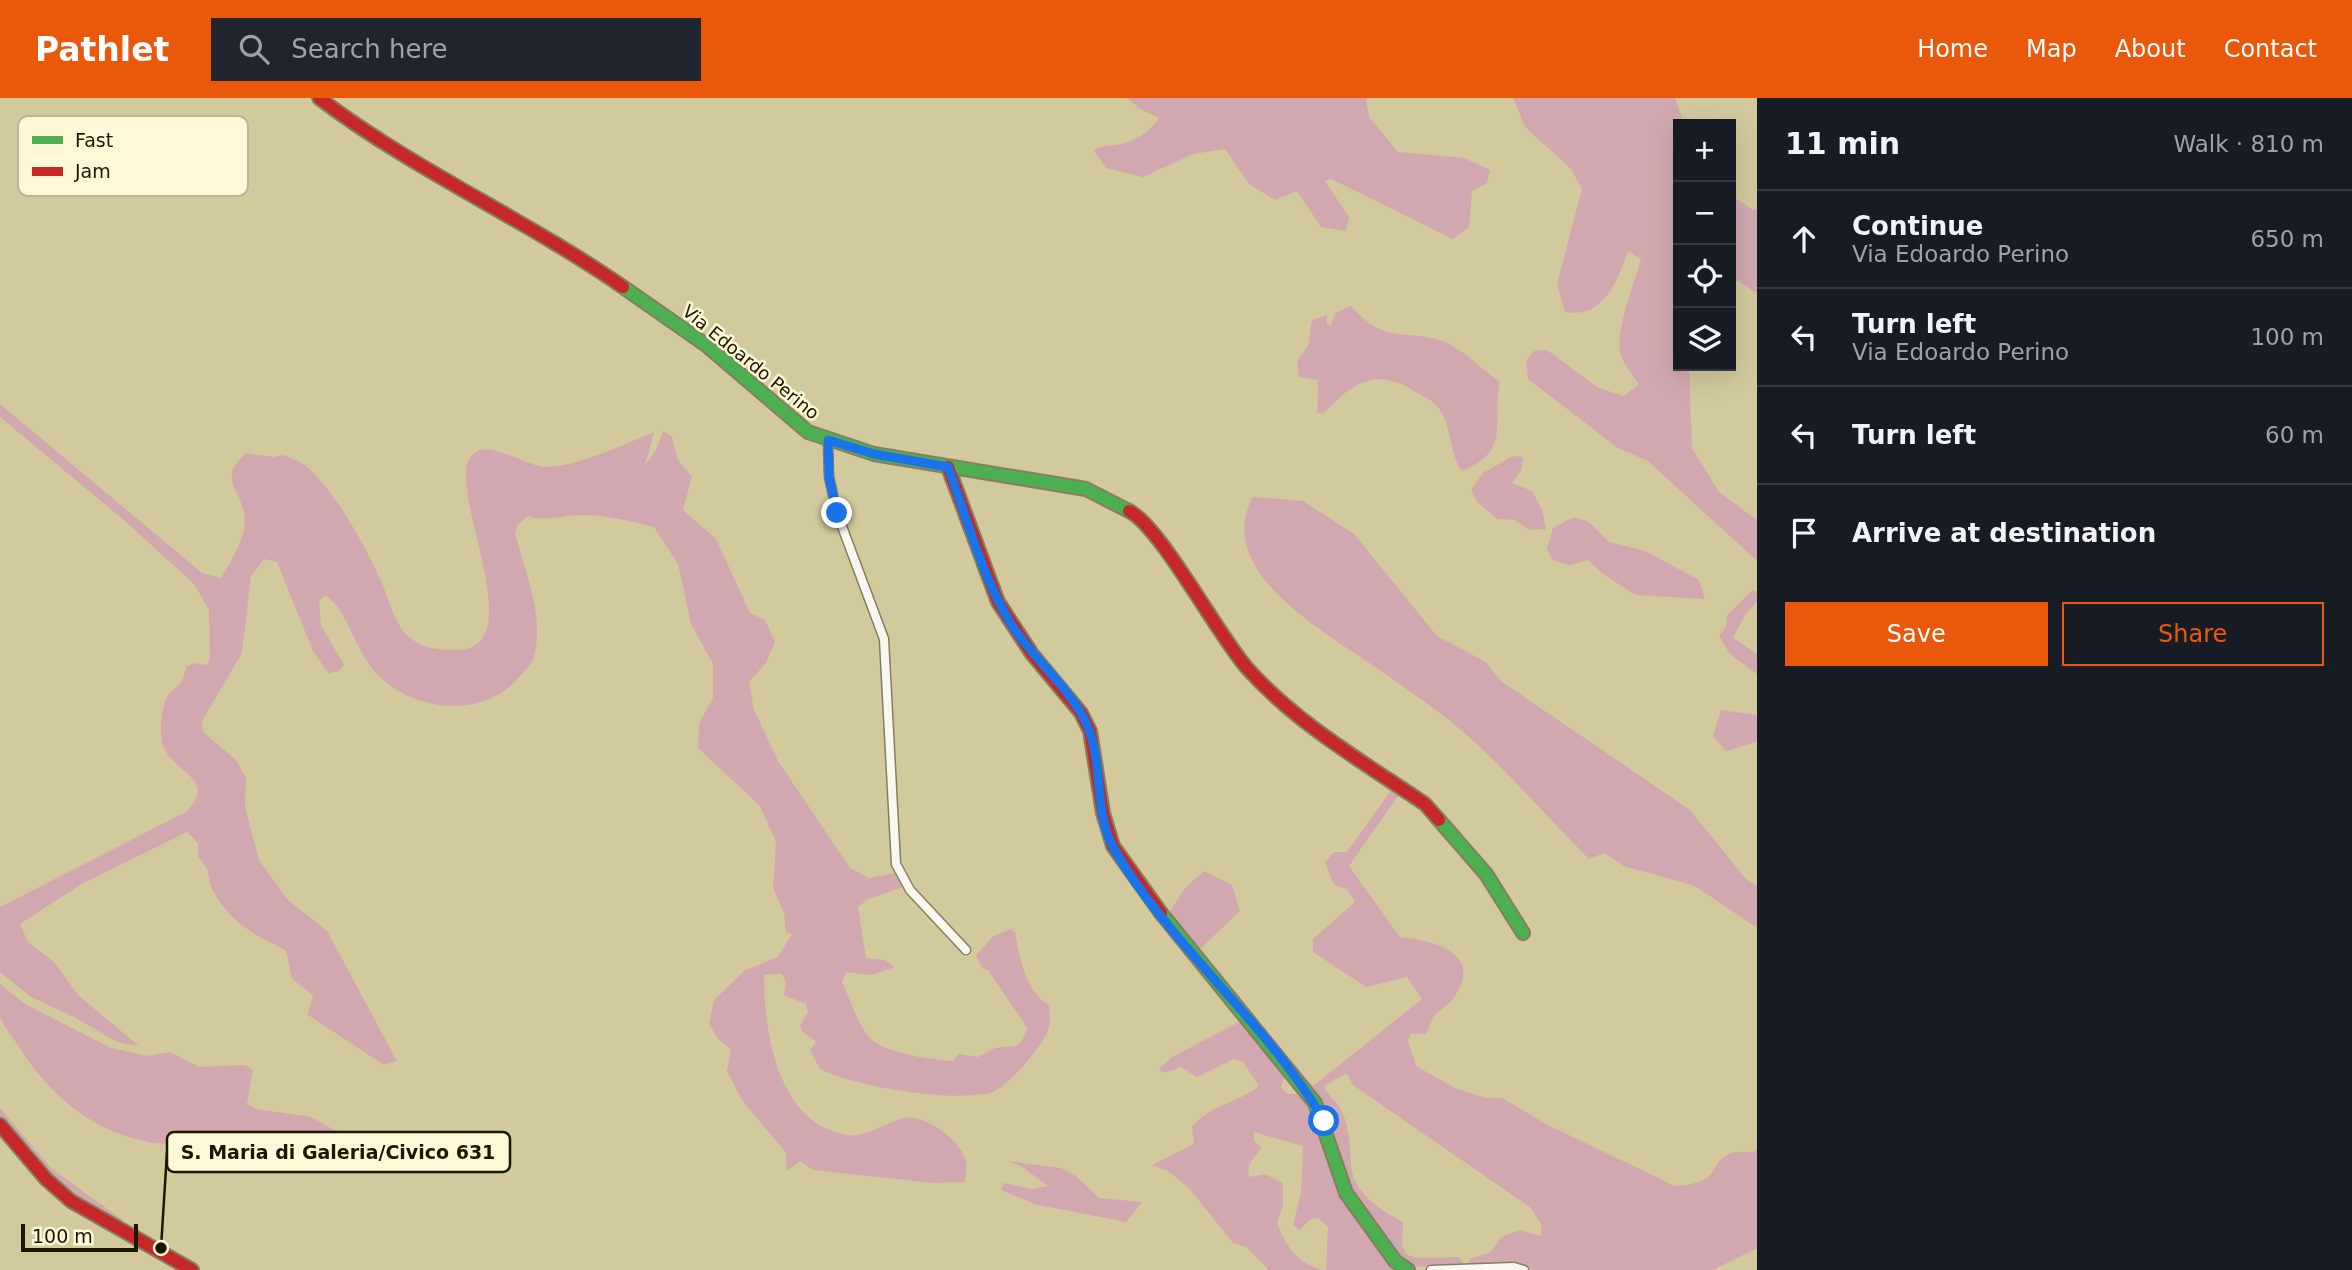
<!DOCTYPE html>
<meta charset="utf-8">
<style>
body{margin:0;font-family:"DejaVu Sans",sans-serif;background:#20242c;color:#f1f3f6}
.controls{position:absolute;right:21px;top:21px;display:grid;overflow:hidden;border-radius:0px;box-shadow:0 7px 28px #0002}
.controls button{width:63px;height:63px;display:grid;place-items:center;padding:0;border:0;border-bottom:2px solid #363941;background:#171b24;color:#f1f3f6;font:35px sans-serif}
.scale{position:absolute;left:21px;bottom:18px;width:117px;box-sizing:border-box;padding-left:7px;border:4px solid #1c1701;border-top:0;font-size:19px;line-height:24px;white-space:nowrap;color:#1c1701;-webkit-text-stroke:5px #fef8d9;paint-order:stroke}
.stop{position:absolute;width:21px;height:21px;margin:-16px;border:5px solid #1a73e8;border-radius:50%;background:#fff}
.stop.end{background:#1a73e8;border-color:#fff;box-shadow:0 2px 7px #0008}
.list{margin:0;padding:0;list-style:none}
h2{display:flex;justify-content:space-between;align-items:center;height:91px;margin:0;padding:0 28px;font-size:30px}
h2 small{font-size:23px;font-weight:400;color:#9ea1a6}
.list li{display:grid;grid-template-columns:46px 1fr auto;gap:21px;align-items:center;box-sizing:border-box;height:98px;padding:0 28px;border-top:2px solid #363941}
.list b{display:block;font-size:26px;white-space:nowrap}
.list p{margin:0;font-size:23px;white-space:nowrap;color:#9ea1a6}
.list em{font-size:23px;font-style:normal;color:#9ea1a6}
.actions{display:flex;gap:14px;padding:21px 28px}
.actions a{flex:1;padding:16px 0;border:2px solid #ea580c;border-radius:0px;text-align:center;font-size:24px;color:#ea580c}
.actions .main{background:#ea580c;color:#fff}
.icon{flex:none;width:38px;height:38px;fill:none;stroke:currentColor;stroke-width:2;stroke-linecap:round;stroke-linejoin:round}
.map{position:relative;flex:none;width:1757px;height:1172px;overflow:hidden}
header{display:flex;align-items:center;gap:42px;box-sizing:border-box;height:98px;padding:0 35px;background:#ea580c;color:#fff}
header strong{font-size:33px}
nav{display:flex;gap:38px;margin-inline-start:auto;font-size:24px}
.search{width:490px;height:63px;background:#20242c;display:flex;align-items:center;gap:18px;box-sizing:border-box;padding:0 24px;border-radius:0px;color:#9ea1a6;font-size:26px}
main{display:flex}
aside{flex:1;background:#171b24}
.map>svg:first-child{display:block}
.green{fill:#d1a8af}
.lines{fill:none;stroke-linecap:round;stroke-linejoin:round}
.street-casing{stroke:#867f5f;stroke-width:11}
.fast-casing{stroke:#867f5f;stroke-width:16}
.jam-casing{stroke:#867f5f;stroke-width:16}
.street{stroke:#f8f7f0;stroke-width:8}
.fast{stroke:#4caf50;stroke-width:12}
.jam{stroke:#c62828;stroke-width:12}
.route{stroke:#1a73e8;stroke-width:9}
.labels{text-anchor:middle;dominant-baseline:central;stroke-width:5;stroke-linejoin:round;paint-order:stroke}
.street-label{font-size:18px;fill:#1c1701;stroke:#fef8d9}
.key{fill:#fef8d9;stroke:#bab498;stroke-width:2}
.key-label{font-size:19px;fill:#1c1701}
.leader{fill:none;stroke:#1c1701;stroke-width:2.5}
.callout-dot{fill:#1c1701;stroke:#fef8d9;stroke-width:2.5}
.callout{fill:#fef8d9;stroke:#1c1701;stroke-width:2.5}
.callout-label{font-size:19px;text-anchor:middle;font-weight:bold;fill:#1c1701}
</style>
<header>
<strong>Pathlet</strong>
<div class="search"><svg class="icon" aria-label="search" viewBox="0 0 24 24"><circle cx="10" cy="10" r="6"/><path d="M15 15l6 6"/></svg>Search here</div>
<nav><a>Home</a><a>Map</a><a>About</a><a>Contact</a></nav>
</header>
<main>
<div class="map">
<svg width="1757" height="1172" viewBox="0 0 1757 1172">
<rect width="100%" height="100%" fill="#d2c99d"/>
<g class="green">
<path d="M1127,0H1366L1369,19L1398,54L1464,60L1490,72L1487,85L1472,93L1469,129L1453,141L1331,81L1325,83L1349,119L1346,133L1321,129L1297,93L1275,102L1249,86L1225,51L1193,56L1143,79L1106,70L1094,53C1102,47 1106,48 1115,47C1133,45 1150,34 1159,20L1140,11Z"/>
<path d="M1513,0H1675L1684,26H1678V268H1689L1692,350L1719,394L1757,422V463L1648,363L1618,350L1528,281L1526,263L1534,253L1547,252L1597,289L1623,298L1639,287C1634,278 1625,268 1621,258C1613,238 1635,184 1641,161L1628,153C1617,183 1604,221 1565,214L1557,186L1582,91L1571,71L1525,29Z"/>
<polygon points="1731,97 1753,112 1757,111 1757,196 1740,184 1731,182"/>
<path d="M1351,208C1385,246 1399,231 1440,242C1458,247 1484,273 1500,284C1491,325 1513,352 1462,373C1448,354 1453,327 1437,308C1433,303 1425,299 1419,296C1380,269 1355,281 1325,314L1317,316L1318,282L1299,279L1297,263L1308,248L1312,222L1327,217V227H1331L1335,215Z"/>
<path d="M0,306L202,475L221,480C230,465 244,442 245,424C246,395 214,383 246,355L274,359L283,357C290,360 300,363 306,368C335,392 369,454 383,488C390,504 396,529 409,539C424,551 435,551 453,552C539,555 440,385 473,356C488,341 527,368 544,369C575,370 625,346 654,334L645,367L656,352L663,333L672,339L678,363L692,378L683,412L716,441L750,515L765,522L775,544L766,565L749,584L754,612L778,663L850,770L869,780L895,775L903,789L868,801L858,809L866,860L885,862L895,869L871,877L846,874L842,884C850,901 857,925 869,939C881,955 934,962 953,963L959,956L978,959L995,950L1019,947L1028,931L988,872L982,870L976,858L992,839L1010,831L1015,834C1019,858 1026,895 1049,907C1049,914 1051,923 1049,929C1045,946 1006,992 989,995C949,1004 857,989 820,971L810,952L816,944L803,934L800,928L808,914L806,906L784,897L786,885L782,876L764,877C764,935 778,1027 848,1037C867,1039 887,1024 904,1020C925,1016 961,1042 966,1063C967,1069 965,1078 965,1084L934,1085L813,1072L800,1063L787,1073L786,1055L742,1002L727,973L731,951L718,941L709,926L714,902L744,873L778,859L792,836L786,834L784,815L773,790L776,744L760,708L698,650L699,625L713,600V566L691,526L678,466L654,429C630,423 607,417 582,417C562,417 547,424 528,418L518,426L515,435C525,474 546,521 533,561C531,567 524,573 520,578C486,620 419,615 381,580C355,557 349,512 325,497L319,503L321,527L344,567L339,573L328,575L313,553L277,464L264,461L251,478L242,555L202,623L203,634L236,662L246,680L245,709L259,762L288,802L327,833L397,963L384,967L308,917L313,897L292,881L286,852C256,839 229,823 213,793C206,777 213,775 198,759V745L187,734L80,787L20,826L28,844L54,864L78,897L139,948L117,944L76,920L31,899L0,874V809L186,714C221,679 167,674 162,643C160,630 161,605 170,595C173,591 180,588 182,583C184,580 185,572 187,568L195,565L207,567L210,561L209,512L194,486L125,423L0,319Z"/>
<polygon points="1513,358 1523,359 1522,371 1512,385 1532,393 1542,412 1546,431 1529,432 1515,422 1497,421 1477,404 1471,392 1483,375"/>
<path d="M1253,399L1303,403L1354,436L1437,538L1486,564L1501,583L1690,712L1746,781L1757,788V830L1695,788L1624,768L1604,755L1589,761C1546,719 1507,671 1462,633C1433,608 1399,586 1368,564C1319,531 1213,470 1253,399Z"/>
<polygon points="1574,419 1589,424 1609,444 1645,453 1699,482 1705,501 1635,497 1602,475 1588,462 1570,467 1552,462 1547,450 1553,430"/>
<polygon points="1753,492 1757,494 1757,504 1745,517 1733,540 1757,556 1757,576 1730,556 1719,538 1726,529 1727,517"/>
<polygon points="1721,612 1757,617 1757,644 1726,653 1713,638"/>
<path d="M1387,688L1400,695L1349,768L1400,839C1431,842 1484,854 1455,898C1451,906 1441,910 1435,917C1431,922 1429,930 1426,936H1411L1408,943L1416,968L1457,991L1486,1000H1502L1548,1027L1675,1088C1725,1085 1705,1066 1731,1055C1737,1053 1747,1054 1754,1054L1757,1050V1150L1713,1172H1535L1524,1168L1469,1167L1470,1161L1491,1154L1501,1139L1520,1132L1541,1138V1126L1531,1110L1353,987L1347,975L1324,988C1328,998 1335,1002 1340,1010C1349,1025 1350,1048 1351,1064C1351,1094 1380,1112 1403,1124L1402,1147L1407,1157L1418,1160L1459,1159L1464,1168L1406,1169L1360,1111L1292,971L1295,967L1313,988L1422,901L1407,879L1366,889L1313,854V841L1355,804L1347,791L1334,787L1325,764L1334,754H1347L1390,694Z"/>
<polygon points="1204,773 1232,787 1240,813 1200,851 1169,815 1185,790"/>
<path d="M0,886L25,906L111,950L147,958L170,954L199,969L245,967L253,972L247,1006L256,1011L311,1019L345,1038L381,1049L390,1057L339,1061L222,1049L208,1042C131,1060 60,1015 20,950C14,941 3,928 0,918C0,909 0,895 0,886Z"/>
<path d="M1243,922L1285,975L1281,990L1288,996H1305L1319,1021L1336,1075L1401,1172H1326L1328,1129L1318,1120L1309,1122L1300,1132L1293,1127L1301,1095L1303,1048L1254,1034V1043L1262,1050C1254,1060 1246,1065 1249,1079L1265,1076L1283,1085V1107L1277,1125C1287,1149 1296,1165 1323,1172H1269L1246,1149L1233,1145L1189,1090L1168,1073L1152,1067L1194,1046L1192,1029C1210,1006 1237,1006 1259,988L1243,964L1234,961L1197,979L1181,969L1164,975L1159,971L1172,959Z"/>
<polygon points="0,1010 52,1071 123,1122 119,1126 87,1105 42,1070 0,1019"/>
<polygon points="1006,1063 1061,1070 1076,1078 1099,1100 1142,1104 1126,1124 1034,1106 1001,1092 1004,1085 1033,1091 1048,1088 1021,1068"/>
</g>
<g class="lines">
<defs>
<g id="street">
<polyline points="828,342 829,379 837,415 884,541 896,766 910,792 966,852"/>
<polyline points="1431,1172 1514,1169 1524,1172"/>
</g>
<g id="fast">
<polyline points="623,189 706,247 808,334 874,356 1086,391 1129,413"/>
<polyline points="1439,722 1486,776 1523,835"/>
<polyline points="1161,815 1315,1005 1346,1095 1395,1163 1408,1172"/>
</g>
<g id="jam">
<path d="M319,0C414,72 525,121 623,189"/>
<polyline points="948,369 998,504 1032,556 1081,615 1090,633 1103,715 1113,748 1161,815"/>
<path d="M1129,413C1160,428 1217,536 1247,570C1297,626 1363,664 1425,706L1439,722"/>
<polyline points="0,1027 46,1081 71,1103 192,1172"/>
</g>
</defs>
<use href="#street" class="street-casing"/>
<use href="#fast" class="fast-casing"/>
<use href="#jam" class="jam-casing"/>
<use href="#street" class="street"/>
<use href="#fast" class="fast"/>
<use href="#jam" class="jam"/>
</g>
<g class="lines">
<path class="route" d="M837,415L829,379L828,342L874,356L948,369C967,420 982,479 1011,526C1033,562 1074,592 1089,632C1103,670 1094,715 1114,751C1170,848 1268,925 1324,1023"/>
</g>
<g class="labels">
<g class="street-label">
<text transform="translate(751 264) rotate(39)">Via Edoardo Perino</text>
</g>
</g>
<rect x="18" y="18" width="230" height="80" rx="10" class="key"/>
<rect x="32" y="38" width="31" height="8" fill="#4caf50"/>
<rect x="32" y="69" width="31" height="9" fill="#c62828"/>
<g class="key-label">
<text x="75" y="49">Fast</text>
<text x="75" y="80">Jam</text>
</g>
<path class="leader" d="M161 1150L167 1054"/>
<circle class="callout-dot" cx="161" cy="1150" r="7"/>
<rect class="callout" x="167" y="1034" width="343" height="40" rx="7"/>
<g class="callout-label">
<text x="338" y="1061">S. Maria di Galeria/Civico 631</text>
</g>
</svg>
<div class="controls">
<button>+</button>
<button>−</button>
<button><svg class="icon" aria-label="locate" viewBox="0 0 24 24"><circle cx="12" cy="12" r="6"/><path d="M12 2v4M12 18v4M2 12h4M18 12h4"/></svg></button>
<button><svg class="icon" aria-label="layers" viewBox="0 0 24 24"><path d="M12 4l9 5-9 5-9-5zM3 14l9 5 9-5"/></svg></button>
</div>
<div class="scale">100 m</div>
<div class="stop" style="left:1324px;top:1023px"></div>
<div class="stop end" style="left:837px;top:415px"></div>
</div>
<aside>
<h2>11 min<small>Walk · 810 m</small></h2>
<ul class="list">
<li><svg class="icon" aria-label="ahead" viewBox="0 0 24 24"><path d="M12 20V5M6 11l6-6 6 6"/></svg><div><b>Continue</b><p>Via Edoardo Perino</p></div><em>650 m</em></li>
<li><svg class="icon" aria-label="left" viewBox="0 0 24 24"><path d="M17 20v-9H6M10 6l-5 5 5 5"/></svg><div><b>Turn left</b><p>Via Edoardo Perino</p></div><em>100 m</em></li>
<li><svg class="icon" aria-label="left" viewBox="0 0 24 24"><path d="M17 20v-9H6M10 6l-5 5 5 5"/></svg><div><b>Turn left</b></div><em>60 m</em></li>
<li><svg class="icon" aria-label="arrive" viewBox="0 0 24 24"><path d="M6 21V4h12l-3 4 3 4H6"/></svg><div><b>Arrive at destination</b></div></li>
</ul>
<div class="actions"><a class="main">Save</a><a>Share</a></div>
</aside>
</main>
